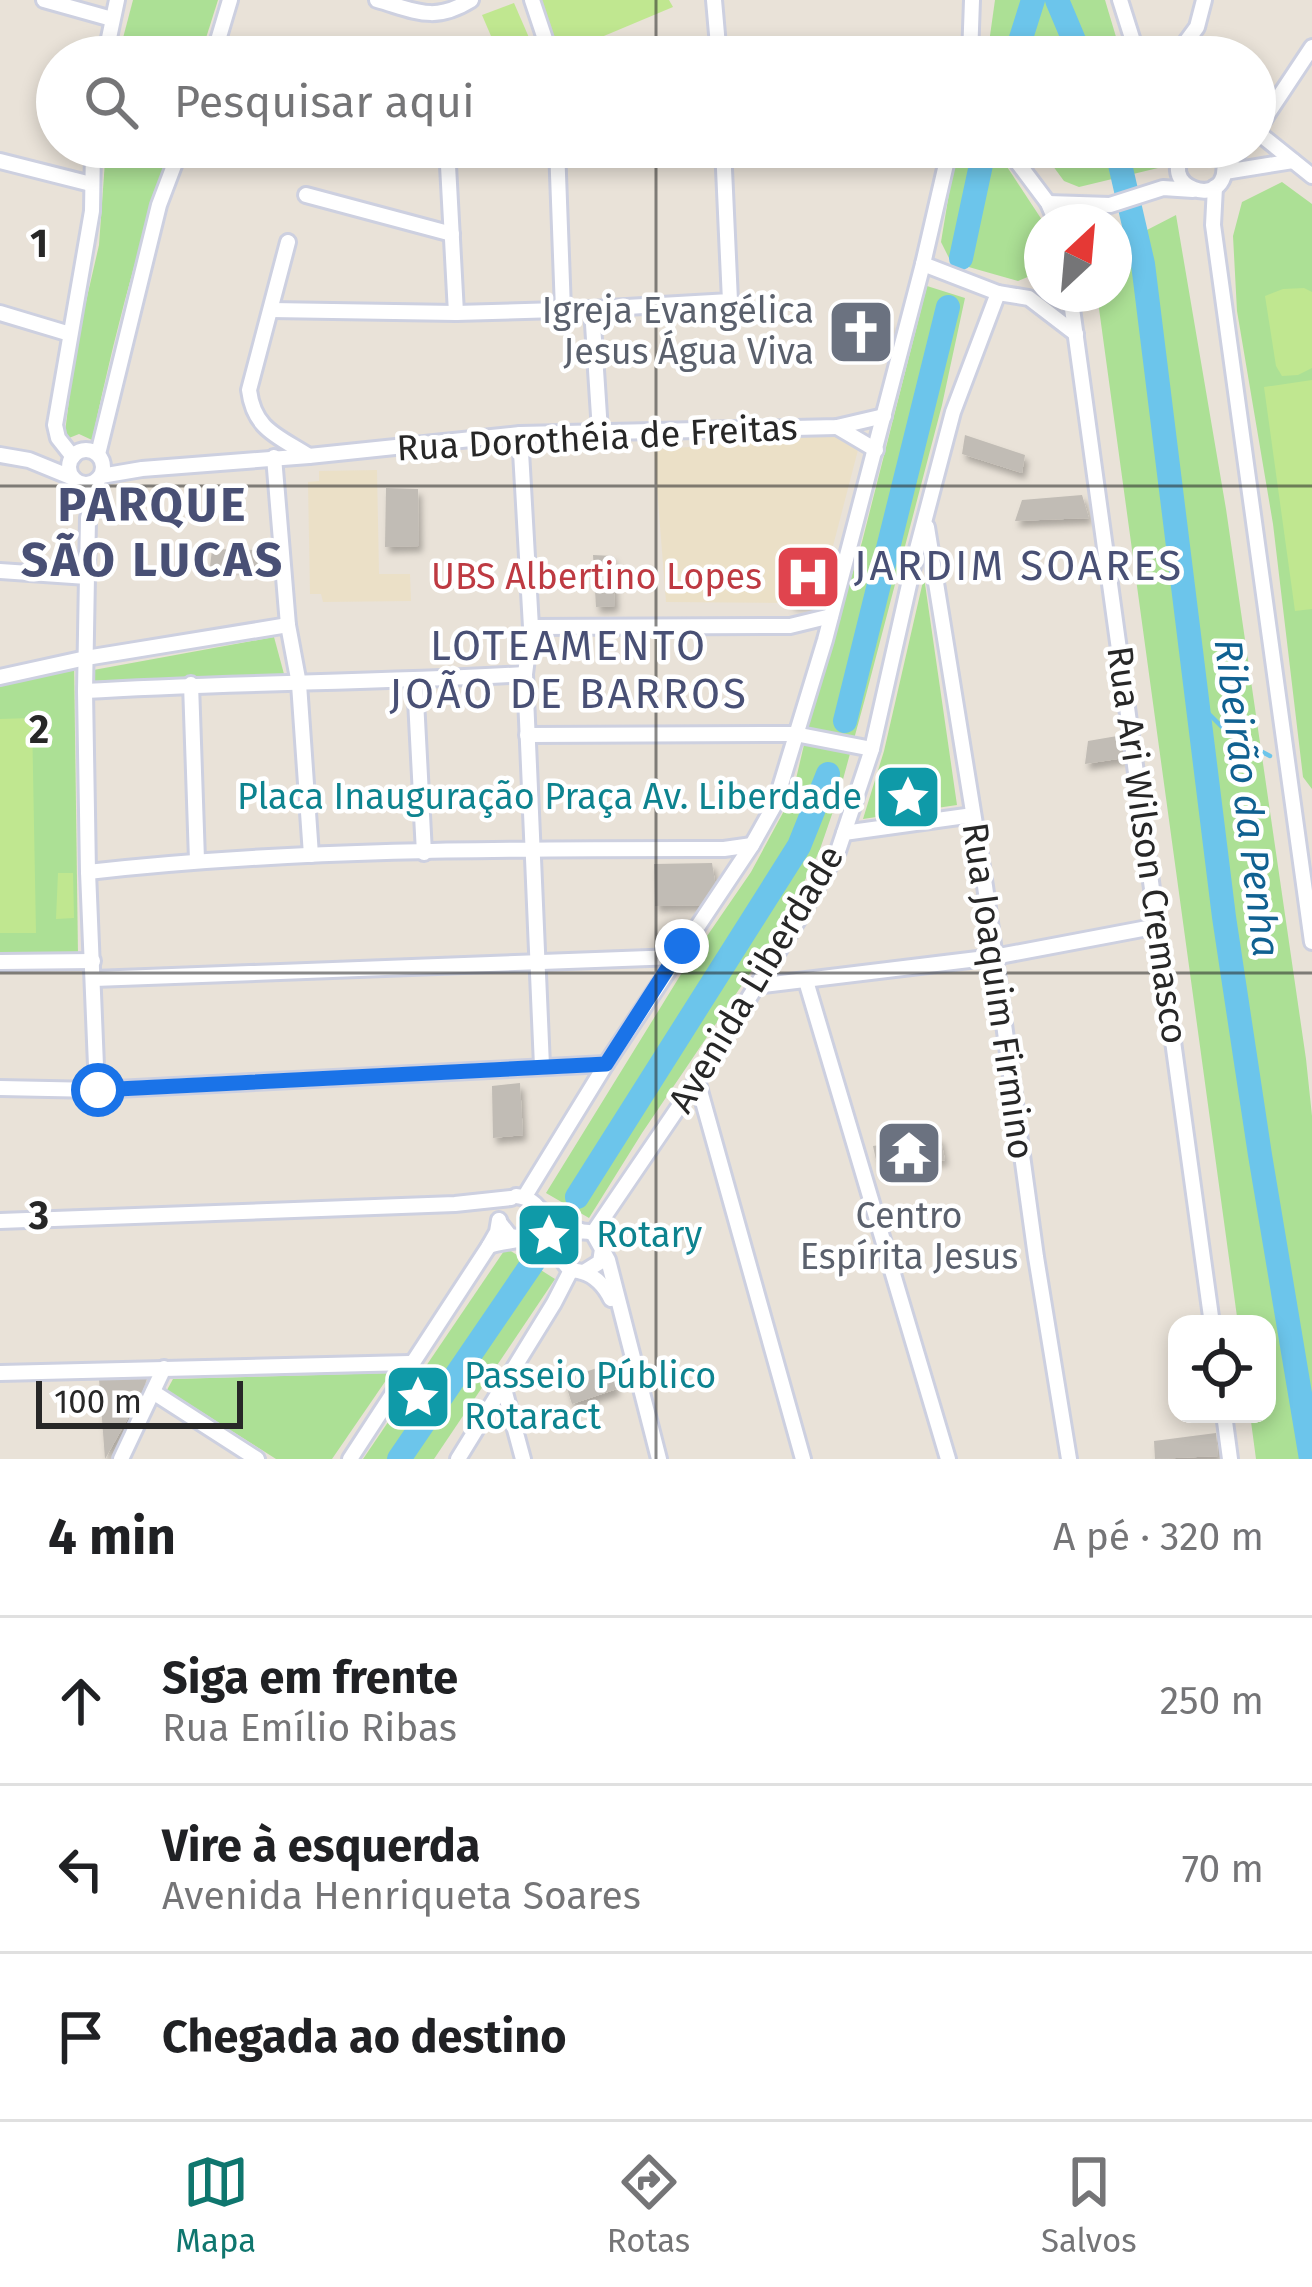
<!DOCTYPE html>
<html lang="pt">
<meta charset="utf-8">
<style>
body{margin:0;font-family:"Fira Sans",sans-serif;background:#f2f2f2;color:#202124}
.controls{position:absolute;right:36px;bottom:36px;display:grid;overflow:hidden;border-radius:24px;box-shadow:0 6px 18px #0003}
.controls button{width:108px;height:108px;display:grid;place-items:center;padding:0;border:0;border-bottom:3px solid #e0e0e0;background:#fff;color:#202124;font:60px sans-serif}
.compass{position:absolute;left:1024px;top:204px;width:108px;height:108px;border-radius:50%;background:#fff;box-shadow:0 6px 18px #0003;rotate:26deg}
.scale{position:absolute;left:36px;bottom:30px;width:207px;box-sizing:border-box;padding-left:12px;border:6px solid #272727;border-top:0;font-size:33px;line-height:42px;white-space:nowrap;color:#272727;-webkit-text-stroke:9px #fff;paint-order:stroke}
.stop{position:absolute;width:36px;height:36px;margin:-27px;border:9px solid #1a73e8;border-radius:50%;background:#fff}
.stop.end{background:#1a73e8;border-color:#fff;box-shadow:0 3px 12px #0008}
.list{margin:0;padding:0;list-style:none}
h2{display:flex;justify-content:space-between;align-items:center;height:156px;margin:0;padding:0 48px;font-size:51px}
h2 small{font-size:39px;font-weight:400;color:#757577}
.list li{display:grid;grid-template-columns:78px 1fr auto;gap:36px;align-items:center;box-sizing:border-box;height:168px;padding:0 48px;border-top:3px solid #e0e0e0}
.list b{display:block;font-size:45px;white-space:nowrap}
.list p{margin:0;font-size:39px;white-space:nowrap;color:#757577}
.list em{font-size:39px;font-style:normal;color:#757577}
.icon{flex:none;width:66px;height:66px;fill:none;stroke:currentColor;stroke-width:2;stroke-linecap:round;stroke-linejoin:round}
.map{position:relative;flex:none;width:1312px;height:1459px;overflow:hidden}
.search{position:absolute;background:#fff;box-shadow:0 6px 18px #0003;left:36px;right:36px;top:36px;height:132px;display:flex;align-items:center;gap:30px;box-sizing:border-box;padding:0 42px;border-radius:66px;color:#757577;font-size:45px}
.sheet{height:660px;background:#fff}
nav{display:flex;justify-content:space-around;align-items:center;box-sizing:border-box;height:168px;border-top:3px solid #e0e0e0;background:#fff;font-size:33px;color:#757577}
nav a{display:grid;justify-items:center;gap:6px}
nav .on{color:#0f766e}
.map>svg:first-child{display:block}
.education{fill:#ebe0c7}
.green{fill:#ace095}
.pitch{fill:#c0e790}
.lines{fill:none;stroke-linecap:round;stroke-linejoin:round}
.stream{stroke:#6cc5eb;stroke-width:4.5}
.river{stroke:#6cc5eb;stroke-width:24}
.building{fill:#c1bcb5;filter:url(#shadow)}
.minor-casing{stroke:#cdd0e0;stroke-width:20}
.minor{stroke:#fff;stroke-width:14}
.route{stroke:#1a73e8;stroke-width:15}
.grid{fill:none;stroke:#272727;stroke-width:3;stroke-opacity:0.55}
.labels{text-anchor:middle;dominant-baseline:central;stroke-width:9;stroke-linejoin:round;paint-order:stroke}
.worship-label{font-size:36px;fill:#5b616d;stroke:#fff;text-anchor:end}
.street-label{font-size:36px;fill:#272727;stroke:#fff}
.health-label{font-size:36px;fill:#be3a42;stroke:#fff;text-anchor:end}
.culture-label{font-size:36px;fill:#0d838f;stroke:#fff;text-anchor:start}
.water-label{font-size:39px;font-style:italic;fill:#106191;stroke:#fff}
.quarter-label{font-size:42px;letter-spacing:3px;fill:#495075;stroke:#fff}
.district-label{font-size:48px;font-weight:bold;letter-spacing:3px;fill:#495075;stroke:#fff}
.grid-label{font-size:39px;text-anchor:middle;font-weight:bold;fill:#272727;stroke:#fff;stroke-width:9;stroke-linejoin:round;paint-order:stroke}
</style>
<div class="map">
<svg width="1312" height="1459" viewBox="0 0 1312 1459">
<defs>
<filter id="shadow"><feDropShadow dx="3.5" dy="6" stdDeviation="3" flood-color="#0004"/></filter>
</defs>
<rect width="100%" height="100%" fill="#e9e2d8"/>
<g class="education">
<polygon points="840,434 853,439 858,450 833,546 785,548 788,603 666,602 654,450"/>
<polygon points="377,470 379,574 410,574 411,601 323,602 321,594 310,594 308,482 319,481 319,471"/>
</g>
<g class="green">
<polygon points="133,0 218,0 200,57 118,57"/>
<polygon points="995,0 1105,0 1122,57 987,57"/>
<path d="M106,147H171C138,243 113,341 92,440L79,434L64,440L76,345L99,245Z"/>
<polygon points="962,147 994,147 1042,220 1042,271 1018,281 951,262 941,242 954,163"/>
<polygon points="1039,147 1151,147 1158,168 1079,187 1064,181"/>
<polygon points="1282,182 1312,204 1312,789 1303,777 1273,524 1237,311 1233,236 1242,202"/>
<polygon points="1176,215 1226,509 1306,1059 1312,1116 1312,1459 1256,1459 1250,1414 1267,1414 1267,1324 1238,1324 1097,294 1114,294 1114,247"/>
<polygon points="927,286 965,298 942,405 866,695 839,794 819,852 782,926 642,1133 589,1218 546,1193 683,971 751,872 792,796 818,685 862,542"/>
<polygon points="924,577 957,805 863,819 884,751"/>
<polygon points="274,637 284,674 89,681 88,671"/>
<polygon points="74,660 78,955 0,956 0,678"/>
<polygon points="506,1248 555,1279 434,1459 363,1459"/>
<polygon points="391,1373 332,1459 276,1459 167,1390 173,1379"/>
</g>
<g class="pitch">
<polygon points="538,0 669,0 673,7 561,54"/>
<polygon points="514,3 537,56 533,57 500,57 482,15"/>
<polygon points="1304,288 1312,292 1312,368 1298,375 1282,376 1276,366 1265,296 1283,289"/>
<polygon points="1312,380 1312,609 1295,611 1264,387"/>
<polygon points="32,718 36,933 0,933 0,719"/>
<polygon points="58,873 73,873 74,918 56,919"/>
</g>
<g class="lines">
<polyline class="stream" points="1198,703 1230,735 1270,756"/>
<g class="river">
<polyline points="1057,0 1081,57"/>
<polyline points="1015,57 1033,0"/>
<polyline points="1116,147 1143,264 1224,917 1260,1155 1311,1459"/>
<polyline points="961,258 982,160"/>
<polyline points="845,721 948,307"/>
<polyline points="577,1197 799,846 828,774"/>
<polyline points="399,1459 534,1261"/>
</g>
</g>
<g class="building">
<polygon points="833,322 890,322 885,345 835,342"/>
<polygon points="965,435 1025,455 1022,473 962,454"/>
<polygon points="386,488 418,489 419,546 385,547"/>
<polygon points="1082,495 1089,518 1015,521 1022,500"/>
<polygon points="832,548 820,604 791,604 787,551"/>
<polygon points="212,549 257,550 259,566 210,567"/>
<polygon points="593,555 613,556 615,606 596,607"/>
<polygon points="1123,735 1124,758 1085,764 1088,741"/>
<polygon points="712,863 716,888 705,905 655,906 654,864"/>
<polygon points="520,1083 523,1135 493,1138 492,1086"/>
<polygon points="940,1136 945,1160 878,1169 873,1146"/>
<polygon points="609,1364 617,1389 572,1404 564,1379"/>
<polygon points="148,1376 141,1395 105,1459 99,1379"/>
<polygon points="1216,1433 1218,1456 1155,1459 1154,1441"/>
</g>
<g class="lines">
<defs>
<g id="minor">
<polyline points="44,0 112,19"/>
<path d="M377,0C416,11 434,23 471,0"/>
<polyline points="532,0 551,57"/>
<polyline points="714,0 719,57"/>
<polyline points="1120,0 1138,57"/>
<polyline points="105,57 117,0"/>
<polyline points="213,57 230,0"/>
<polyline points="970,57 972,0"/>
<polyline points="1175,57 1197,27 1204,0"/>
<polyline points="1256,131 1312,176"/>
<polyline points="1255,133 1312,47"/>
<polyline points="447,147 456,313"/>
<polyline points="557,147 563,310"/>
<polyline points="1006,147 1048,203 1056,222"/>
<path d="M1191,147C1146,184 1232,217 1224,160L1211,147"/>
<polyline points="0,161 91,184"/>
<polyline points="1225,167 1243,147"/>
<polyline points="1225,172 1293,161"/>
<polyline points="1215,187 1213,225 1312,942"/>
<polyline points="306,195 452,234"/>
<polyline points="1048,203 1110,205 1163,188 1193,190"/>
<path d="M288,242L249,390C254,430 278,436 309,456"/>
<polyline points="923,264 998,293 1029,298 1076,334"/>
<polyline points="1070,294 1212,1324"/>
<polyline points="592,309 600,431"/>
<polyline points="271,310 456,313 592,309 730,301 723,147"/>
<polyline points="0,313 70,334"/>
<polyline points="837,427 876,450"/>
<polyline points="520,434 531,627 525,674 542,1066"/>
<circle cx="86" cy="467" r="17"/>
<polyline points="98,454 159,205 181,147"/>
<polyline points="0,455 29,460 73,478"/>
<polyline points="73,457 58,438 55,425 92,211 93,147"/>
<polyline points="274,457 288,625 299,684 311,855"/>
<polyline points="101,476 142,469 309,456 520,434 837,427 884,416"/>
<polyline points="927,527 985,886 1036,1257 1069,1459"/>
<polyline points="0,571 87,577"/>
<polyline points="531,627 790,626 831,616"/>
<polyline points="0,677 86,658 288,625"/>
<polyline points="415,681 424,853"/>
<polyline points="191,684 197,860"/>
<path d="M85,691C232,682 378,683 525,674"/>
<polyline points="527,735 795,734 872,749"/>
<polyline points="844,833 973,815"/>
<path d="M88,872C299,848 512,849 724,849L752,845"/>
<polyline points="0,962 93,961"/>
<polyline points="94,979 676,957"/>
<polyline points="806,981 948,1459"/>
<polyline points="756,986 994,957 1158,926"/>
<polyline points="697,1080 803,1459"/>
<polyline points="0,1088 97,1090 606,1064"/>
<polyline points="97,1090 88,872 85,691 88,518 98,479"/>
<polyline points="525,1196 606,1064 752,845 775,804 825,640 923,264 950,147"/>
<polyline points="540,1209 565,1227 579,1230"/>
<polyline points="0,1221 455,1204 511,1198"/>
<polyline points="499,1222 510,1236 523,1238"/>
<polyline points="593,1233 697,1080 798,920 838,851 872,749 917,549 953,412 998,293"/>
<path d="M489,1246C501,1241 517,1242 529,1237C554,1225 540,1198 516,1196"/>
<polyline points="602,1249 608,1260 659,1459"/>
<path d="M584,1272L600,1262L602,1249L593,1233C572,1226 547,1243 565,1264C572,1273 573,1269 582,1272C596,1276 605,1287 611,1299"/>
<polyline points="0,1373 410,1363"/>
<polyline points="503,1385 523,1459"/>
<polyline points="153,1392 257,1459"/>
<polyline points="1224,1414 1230,1459"/>
<polyline points="121,1459 164,1368"/>
<polyline points="350,1459 489,1246 497,1232 499,1220"/>
<polyline points="458,1459 554,1303 571,1270"/>
</g>
</defs>
<use href="#minor" class="minor-casing"/>
<use href="#minor" class="minor"/>
</g>
<g class="lines">
<polyline class="route" points="98,1090 606,1064 682,946"/>
</g>
<path class="grid" d="M656,0V57M656,147V1459M0,486H1312M0,973H1312"/>
<defs>
<symbol id="church-square" viewBox="-11 -11 22 22"><rect x="-9" y="-9" width="18" height="18" rx="4" fill="#6b7280" stroke="#fff"/><path d="M-1.2-6h2.4v3.5h3.3v2.4h-3.3V6h-2.4V-.1h-3.3v-2.4h3.3Z" fill="#fff"/></symbol>
<symbol id="hospital-square" viewBox="-11 -11 22 22"><rect x="-9" y="-9" width="18" height="18" rx="4" fill="#e0444e" stroke="#fff"/><path d="M-5-5h3v3.5h4V-5h3V5h-3V1.5h-4V5h-3Z" fill="#fff"/></symbol>
<symbol id="sight-square" viewBox="-11 -11 22 22"><rect x="-9" y="-9" width="18" height="18" rx="4" fill="#0f9aa8" stroke="#fff"/><path d="M0-6L1.8-2.2L6-1.7L2.9 1.2L3.7 5.4L0 3.3L-3.7 5.4L-2.9 1.2L-6-1.7L-1.8-2.2Z" fill="#fff"/></symbol>
<symbol id="temple-square" viewBox="-11 -11 22 22"><rect x="-9" y="-9" width="18" height="18" rx="4" fill="#6b7280" stroke="#fff"/><path d="M0-6L5-2H3V0L6.5 2.5H4V6H1.5V3h-3V6H-4V2.5H-6.5L-3 0V-2H-5Z" fill="#fff"/></symbol>
</defs>
<g fill-rule="evenodd">
<use href="#church-square" x="823" y="294" width="76" height="76"/>
<use href="#hospital-square" x="770" y="539" width="76" height="76"/>
<use href="#sight-square" x="870" y="759" width="76" height="76"/>
<use href="#temple-square" x="871" y="1115" width="76" height="76"/>
<use href="#sight-square" x="511" y="1197" width="76" height="76"/>
<use href="#sight-square" x="380" y="1359" width="76" height="76"/>
</g>
<g class="labels">
<g class="worship-label">
<text x="814" y="311">Igreja Evangélica<tspan x="814" dy="41">Jesus Água Viva</tspan></text>
<text x="909" y="1216" text-anchor="middle">Centro<tspan x="909" dy="41">Espírita Jesus</tspan></text>
</g>
<g class="street-label">
<text transform="translate(597 438) rotate(-3)">Rua Dorothéia de Freitas</text>
<text transform="translate(1147 845) rotate(82)">Rua Ari Wilson Cremasco</text>
<text transform="translate(756 979) rotate(-59)">Avenida Liberdade</text>
<text transform="translate(998 991) rotate(82)">Rua Joaquim Firmino</text>
</g>
<g class="health-label">
<text x="762" y="577">UBS Albertino Lopes</text>
</g>
<g class="culture-label">
<text x="862" y="797" text-anchor="end">Placa Inauguração Praça Av. Liberdade</text>
<text x="596" y="1235">Rotary</text>
<text x="464" y="1376">Passeio Público<tspan x="464" dy="41">Rotaract</tspan></text>
</g>
<g class="water-label">
<text transform="translate(1247 798) rotate(83)">Ribeirão da Penha</text>
</g>
<g class="quarter-label">
<text x="1019" y="566">JARDIM SOARES</text>
<text x="569" y="646">LOTEAMENTO<tspan x="569" dy="48">JOÃO DE BARROS</tspan></text>
</g>
<g class="district-label">
<text x="153" y="505">PARQUE<tspan x="153" dy="55">SÃO LUCAS</tspan></text>
</g>
</g>
<g class="grid-label">
<text x="39" y="257">1</text>
<text x="39" y="743">2</text>
<text x="39" y="1229">3</text>
</g>
</svg>
<div class="controls">
<button><svg class="icon" aria-label="locate" viewBox="0 0 24 24"><circle cx="12" cy="12" r="6"/><path d="M12 2v4M12 18v4M2 12h4M18 12h4"/></svg></button>
</div>
<svg class="compass" viewBox="-18 -18 36 36"><path d="M0-13l5 13h-10z" fill="#e53935"/><path d="M0 13l5-13h-10z" fill="#757577"/></svg>
<div class="scale">100 m</div>
<div class="stop" style="left:98px;top:1090px"></div>
<div class="stop end" style="left:682px;top:946px"></div>
<div class="search"><svg class="icon" aria-label="search" viewBox="0 0 24 24"><circle cx="10" cy="10" r="6"/><path d="M15 15l6 6"/></svg>Pesquisar aqui</div>
</div>
<section class="sheet">
<h2>4 min<small>A pé · 320 m</small></h2>
<ul class="list">
<li><svg class="icon" aria-label="ahead" viewBox="0 0 24 24"><path d="M12 20V5M6 11l6-6 6 6"/></svg><div><b>Siga em frente</b><p>Rua Emílio Ribas</p></div><em>250 m</em></li>
<li><svg class="icon" aria-label="left" viewBox="0 0 24 24"><path d="M17 20v-9H6M10 6l-5 5 5 5"/></svg><div><b>Vire à esquerda</b><p>Avenida Henriqueta Soares</p></div><em>70 m</em></li>
<li><svg class="icon" aria-label="arrive" viewBox="0 0 24 24"><path d="M6 21V4h12l-3 4 3 4H6"/></svg><div><b>Chegada ao destino</b></div></li>
</ul>
</section>
<nav>
<a class="on"><svg class="icon" aria-label="map" viewBox="0 0 24 24"><path d="M3 6l6-2 6 2 6-2v14l-6 2-6-2-6 2zM9 4v14M15 6v14"/></svg>Mapa</a>
<a><svg class="icon" aria-label="directions" viewBox="0 0 24 24"><path d="M12 3l9 9-9 9-9-9zM9 14v-3h6M13 9l2 2-2 2"/></svg>Rotas</a>
<a><svg class="icon" aria-label="saved" viewBox="0 0 24 24"><path d="M7 4h10v16l-5-4-5 4z"/></svg>Salvos</a>
</nav>
